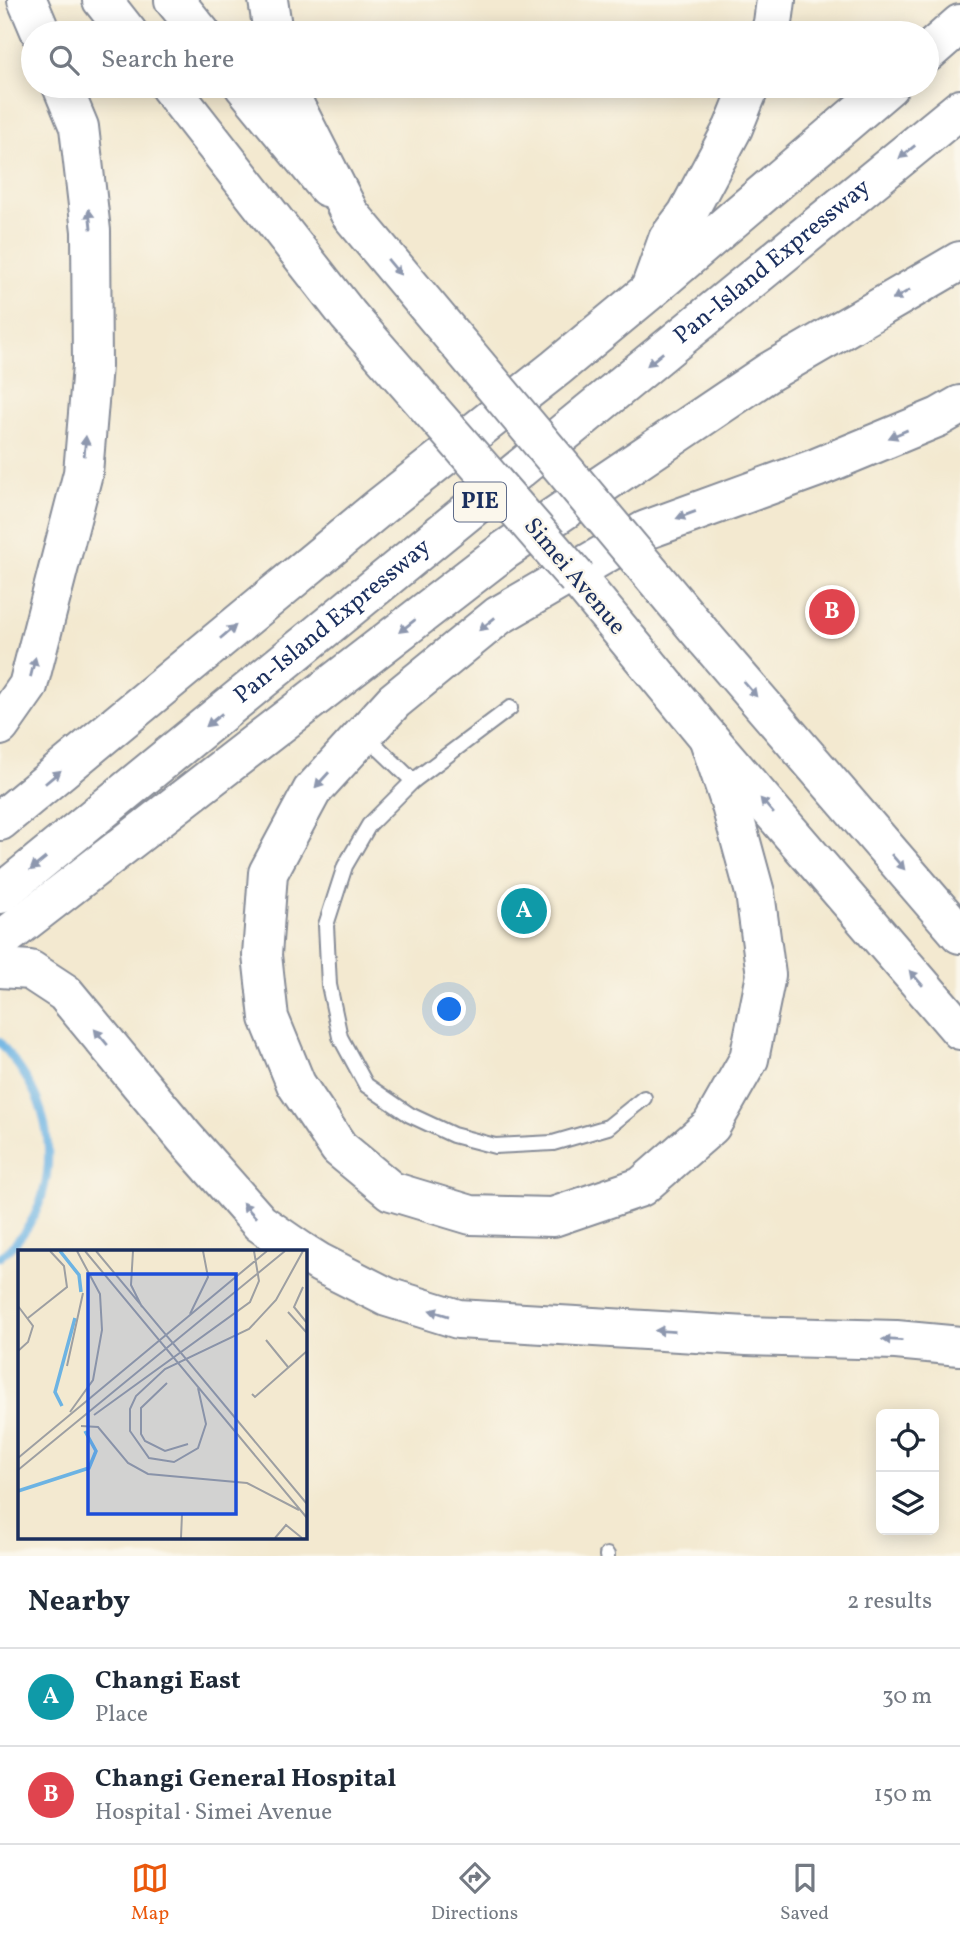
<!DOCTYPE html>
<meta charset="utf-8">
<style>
body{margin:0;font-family:Vollkorn,serif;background:#f6f6f7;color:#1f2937}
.controls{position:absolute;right:21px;bottom:21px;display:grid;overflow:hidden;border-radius:10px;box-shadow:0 4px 18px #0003}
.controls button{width:63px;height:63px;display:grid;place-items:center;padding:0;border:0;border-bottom:2px solid #e0e1e3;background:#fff;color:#1f2937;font:35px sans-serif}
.you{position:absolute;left:450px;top:1010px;width:24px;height:24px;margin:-18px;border:5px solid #fff;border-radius:50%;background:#1a73e8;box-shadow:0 0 0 10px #1a73e833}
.badge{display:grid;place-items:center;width:46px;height:46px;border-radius:50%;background:#ea580c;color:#fff;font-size:23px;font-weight:700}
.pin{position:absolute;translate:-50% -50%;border:4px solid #fff;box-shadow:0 2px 7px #0006}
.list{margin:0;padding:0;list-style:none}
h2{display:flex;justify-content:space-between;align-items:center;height:91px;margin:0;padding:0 28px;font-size:30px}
h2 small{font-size:23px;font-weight:400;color:#747a83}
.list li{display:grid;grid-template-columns:46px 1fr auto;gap:21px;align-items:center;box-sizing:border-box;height:98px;padding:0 28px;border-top:2px solid #e0e1e3}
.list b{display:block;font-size:26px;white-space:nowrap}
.list p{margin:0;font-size:23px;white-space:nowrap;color:#747a83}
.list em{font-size:23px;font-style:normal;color:#747a83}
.icon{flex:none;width:38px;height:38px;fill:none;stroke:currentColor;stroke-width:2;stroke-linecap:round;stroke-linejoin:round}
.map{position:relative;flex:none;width:960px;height:1556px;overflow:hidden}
.search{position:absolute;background:#fff;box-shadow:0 4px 18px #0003;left:21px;right:21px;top:21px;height:77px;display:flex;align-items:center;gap:18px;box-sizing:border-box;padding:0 24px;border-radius:38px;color:#747a83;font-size:26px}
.sheet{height:287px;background:#fff}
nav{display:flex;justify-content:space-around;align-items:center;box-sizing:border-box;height:98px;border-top:2px solid #e0e1e3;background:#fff;font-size:19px;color:#747a83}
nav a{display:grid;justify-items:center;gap:4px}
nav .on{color:#ea580c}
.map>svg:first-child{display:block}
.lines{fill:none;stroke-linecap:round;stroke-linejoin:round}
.stream{stroke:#6cb3e3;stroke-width:8}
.lane-casing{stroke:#878c97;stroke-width:18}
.primary-casing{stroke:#878c97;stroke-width:42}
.highway-casing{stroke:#878c97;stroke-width:42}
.lane{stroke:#fff;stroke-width:14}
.primary{stroke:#fff;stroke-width:38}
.highway{stroke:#fff;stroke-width:38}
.primary-bridge-casing{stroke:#878c97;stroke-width:42;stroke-linecap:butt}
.primary-bridge{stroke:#fff;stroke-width:38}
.oneway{fill:#8d97ae}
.labels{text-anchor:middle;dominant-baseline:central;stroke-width:5;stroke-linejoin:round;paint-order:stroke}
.shield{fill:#fbf7ec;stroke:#5e6b89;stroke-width:2}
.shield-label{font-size:23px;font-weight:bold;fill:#1b2f5e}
.street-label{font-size:24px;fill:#1b2f5e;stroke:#fbf7ec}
.inset-river{fill:none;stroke:#6cb3e3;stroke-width:3.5}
.inset-road{fill:none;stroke:#9d9fa2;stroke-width:2}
.view{fill:#1d4ed8;fill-opacity:0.15;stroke:#1d4ed8;stroke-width:3.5}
.inset-edge{fill:none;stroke:#1b2f5e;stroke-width:3.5}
</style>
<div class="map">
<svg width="960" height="1556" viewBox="0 0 960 1556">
<rect width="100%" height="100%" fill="#fbf7ec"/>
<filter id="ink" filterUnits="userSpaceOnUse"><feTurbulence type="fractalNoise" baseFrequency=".0143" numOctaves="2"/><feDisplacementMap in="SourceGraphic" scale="14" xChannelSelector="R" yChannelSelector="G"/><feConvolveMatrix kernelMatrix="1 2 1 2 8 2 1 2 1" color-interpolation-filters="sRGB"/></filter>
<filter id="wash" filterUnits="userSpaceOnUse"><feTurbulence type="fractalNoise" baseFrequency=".00686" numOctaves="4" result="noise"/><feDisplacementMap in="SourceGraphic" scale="28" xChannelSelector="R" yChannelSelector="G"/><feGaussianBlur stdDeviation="1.57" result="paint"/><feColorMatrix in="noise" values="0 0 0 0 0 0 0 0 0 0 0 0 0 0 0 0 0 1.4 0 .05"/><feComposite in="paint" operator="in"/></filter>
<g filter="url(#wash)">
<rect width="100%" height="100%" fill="#f3e9d0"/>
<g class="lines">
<path class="stream" d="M0,1042C14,1060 29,1079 38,1101C59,1157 48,1219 0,1257"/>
</g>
</g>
<g filter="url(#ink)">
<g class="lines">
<defs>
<g id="lane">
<polyline points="510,708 413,781 369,825 345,866 326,925 329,985 340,1037 366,1085 410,1115 453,1135 495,1146 553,1143 608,1127 644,1098"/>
<polyline points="365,735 413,781"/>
<polyline points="607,1556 607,1555"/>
</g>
<g id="primary">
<polyline points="102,0 128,33"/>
<polyline points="174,0 201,33"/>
<polyline points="169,86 348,315"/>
<polyline points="244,86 327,187"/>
<polyline points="577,578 708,737 960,1030"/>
<polyline points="705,638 960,934"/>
</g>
<g id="highway">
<polyline points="27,0 41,33"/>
<polyline points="268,0 273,33"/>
<polyline points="770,33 773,23 776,0"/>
<polyline points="927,53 960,24"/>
<polyline points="285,86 350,214"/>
<polyline points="650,289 668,239 687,214 733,128 750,86"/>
<polyline points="0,726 28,686 83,473 92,366 91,231 79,127 62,86"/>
<polyline points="708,737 730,802 755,893 766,975 749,1059 711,1126 641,1187 553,1217 471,1215 391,1191 339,1148 296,1084 269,1018 262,955 268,873 312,791 394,701 498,616 646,530 816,468 939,417 960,405"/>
<polyline points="0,821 381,506 556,368 649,291 889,86"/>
<path id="s1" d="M0,894L960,109"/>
<polyline points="0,941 505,550 769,372 960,261"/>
<polyline points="0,968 30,970 65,993 185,1138 260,1223 302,1252"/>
<polyline points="304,1253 320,1263 387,1297 458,1319 747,1336 896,1340 960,1346"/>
</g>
</defs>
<use href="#lane" class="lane-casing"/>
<use href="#primary" class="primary-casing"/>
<use href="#highway" class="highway-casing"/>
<use href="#lane" class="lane"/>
<use href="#primary" class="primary"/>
<use href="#highway" class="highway"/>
<defs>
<g id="primary-bridge">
<polyline points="350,214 705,638"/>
<polyline points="348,315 577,578"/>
</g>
</defs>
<use href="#primary-bridge" class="primary-bridge-casing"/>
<use href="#primary-bridge" class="primary-bridge"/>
</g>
<defs><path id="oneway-solid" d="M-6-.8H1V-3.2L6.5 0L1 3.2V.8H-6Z" transform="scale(1.75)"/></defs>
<g class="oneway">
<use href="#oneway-solid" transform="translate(907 152) rotate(141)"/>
<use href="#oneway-solid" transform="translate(90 219) rotate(-96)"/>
<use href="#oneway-solid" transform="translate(394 267) rotate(50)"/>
<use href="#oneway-solid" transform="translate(901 295) rotate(150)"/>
<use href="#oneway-solid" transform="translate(655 359) rotate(141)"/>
<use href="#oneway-solid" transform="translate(898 434) rotate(157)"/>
<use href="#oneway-solid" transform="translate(85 446) rotate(-85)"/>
<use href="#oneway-solid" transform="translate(686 515) rotate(160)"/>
<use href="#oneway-solid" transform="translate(487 624) rotate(141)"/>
<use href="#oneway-solid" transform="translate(407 626) rotate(142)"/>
<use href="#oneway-solid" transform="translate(228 632) rotate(-40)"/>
<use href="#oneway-solid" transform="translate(33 667) rotate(-76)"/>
<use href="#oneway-solid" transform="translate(750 689) rotate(49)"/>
<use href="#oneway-solid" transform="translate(214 720) rotate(141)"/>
<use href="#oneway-solid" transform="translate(53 777) rotate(-40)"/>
<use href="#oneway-solid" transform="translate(322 780) rotate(132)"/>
<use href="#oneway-solid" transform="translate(767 806) rotate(-131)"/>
<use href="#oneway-solid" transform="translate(898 862) rotate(49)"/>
<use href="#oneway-solid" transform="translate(38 864) rotate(141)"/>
<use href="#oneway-solid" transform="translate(916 978) rotate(-131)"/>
<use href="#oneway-solid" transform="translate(101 1037) rotate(-130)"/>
<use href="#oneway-solid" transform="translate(249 1210) rotate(-132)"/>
<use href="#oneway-solid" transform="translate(439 1313) rotate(-163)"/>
<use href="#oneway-solid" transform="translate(665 1331) rotate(-177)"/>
<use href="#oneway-solid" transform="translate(892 1340) rotate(-177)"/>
</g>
</g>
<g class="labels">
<rect class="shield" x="454" y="482.5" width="52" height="39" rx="5"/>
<g class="shield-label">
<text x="480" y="502">PIE</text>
</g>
<g class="street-label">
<text stroke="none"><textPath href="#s1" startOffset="998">Pan-Island Expressway</textPath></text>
<text transform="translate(574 577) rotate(50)">Simei Avenue</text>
<text stroke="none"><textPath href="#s1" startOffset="430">Pan-Island Expressway</textPath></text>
</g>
</g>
<g transform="translate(18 1250)">
<rect width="289" height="289" fill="#f3e9d0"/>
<path class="inset-river" d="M42,1L61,25L63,42M44,156L37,142L57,68M0,241L71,218L78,201L67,181"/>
<path class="inset-road" d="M67,1L289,268M78,1L289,254M115,1L113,35L124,57M285,37L276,57L289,73M0,56L15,76L10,92L0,101M270,62L289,83M172,64L190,27L185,1M10,68L49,37L46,16L32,1M248,90L270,117M49,116L65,43M149,133L123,158V184L127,191L147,201L170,194M180,138L188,174L180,198L156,212L131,208L112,181V159L118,146L147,119L231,79L258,50L285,1M234,144L237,147L289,101M52,162L75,130L84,80L82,44L59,1M76,165L232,52L241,31L236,1M63,176L80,177L110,213L130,224L229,233L281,260M0,208L249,1M0,220L267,1M163,288L164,264M257,288L268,275L284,288"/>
<path class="view" d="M70,24H218V264H70Z"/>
<rect width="289" height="289" class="inset-edge"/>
</g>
</svg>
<div class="controls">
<button><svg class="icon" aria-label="locate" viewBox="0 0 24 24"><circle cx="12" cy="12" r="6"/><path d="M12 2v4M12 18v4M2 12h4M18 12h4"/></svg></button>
<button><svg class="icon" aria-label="layers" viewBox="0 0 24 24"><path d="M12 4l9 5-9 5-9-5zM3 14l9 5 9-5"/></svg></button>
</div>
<div class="you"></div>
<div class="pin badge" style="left:524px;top:911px;background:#0f9aa8">A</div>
<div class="pin badge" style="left:832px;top:612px;background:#e0444e">B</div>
<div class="search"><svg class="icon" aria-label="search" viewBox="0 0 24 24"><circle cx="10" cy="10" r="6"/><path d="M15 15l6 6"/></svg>Search here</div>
</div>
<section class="sheet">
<h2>Nearby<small>2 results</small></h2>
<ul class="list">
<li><span class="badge" style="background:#0f9aa8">A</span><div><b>Changi East</b><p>Place</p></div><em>30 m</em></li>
<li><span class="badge" style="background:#e0444e">B</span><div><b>Changi General Hospital</b><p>Hospital · Simei Avenue</p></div><em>150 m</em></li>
</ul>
</section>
<nav>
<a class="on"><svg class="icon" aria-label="map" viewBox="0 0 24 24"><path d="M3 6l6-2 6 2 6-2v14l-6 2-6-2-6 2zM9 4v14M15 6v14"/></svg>Map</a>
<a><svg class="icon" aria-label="directions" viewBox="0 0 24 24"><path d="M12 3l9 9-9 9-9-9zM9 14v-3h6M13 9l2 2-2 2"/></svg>Directions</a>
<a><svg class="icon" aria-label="saved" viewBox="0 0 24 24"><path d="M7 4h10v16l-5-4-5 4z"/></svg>Saved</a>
</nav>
